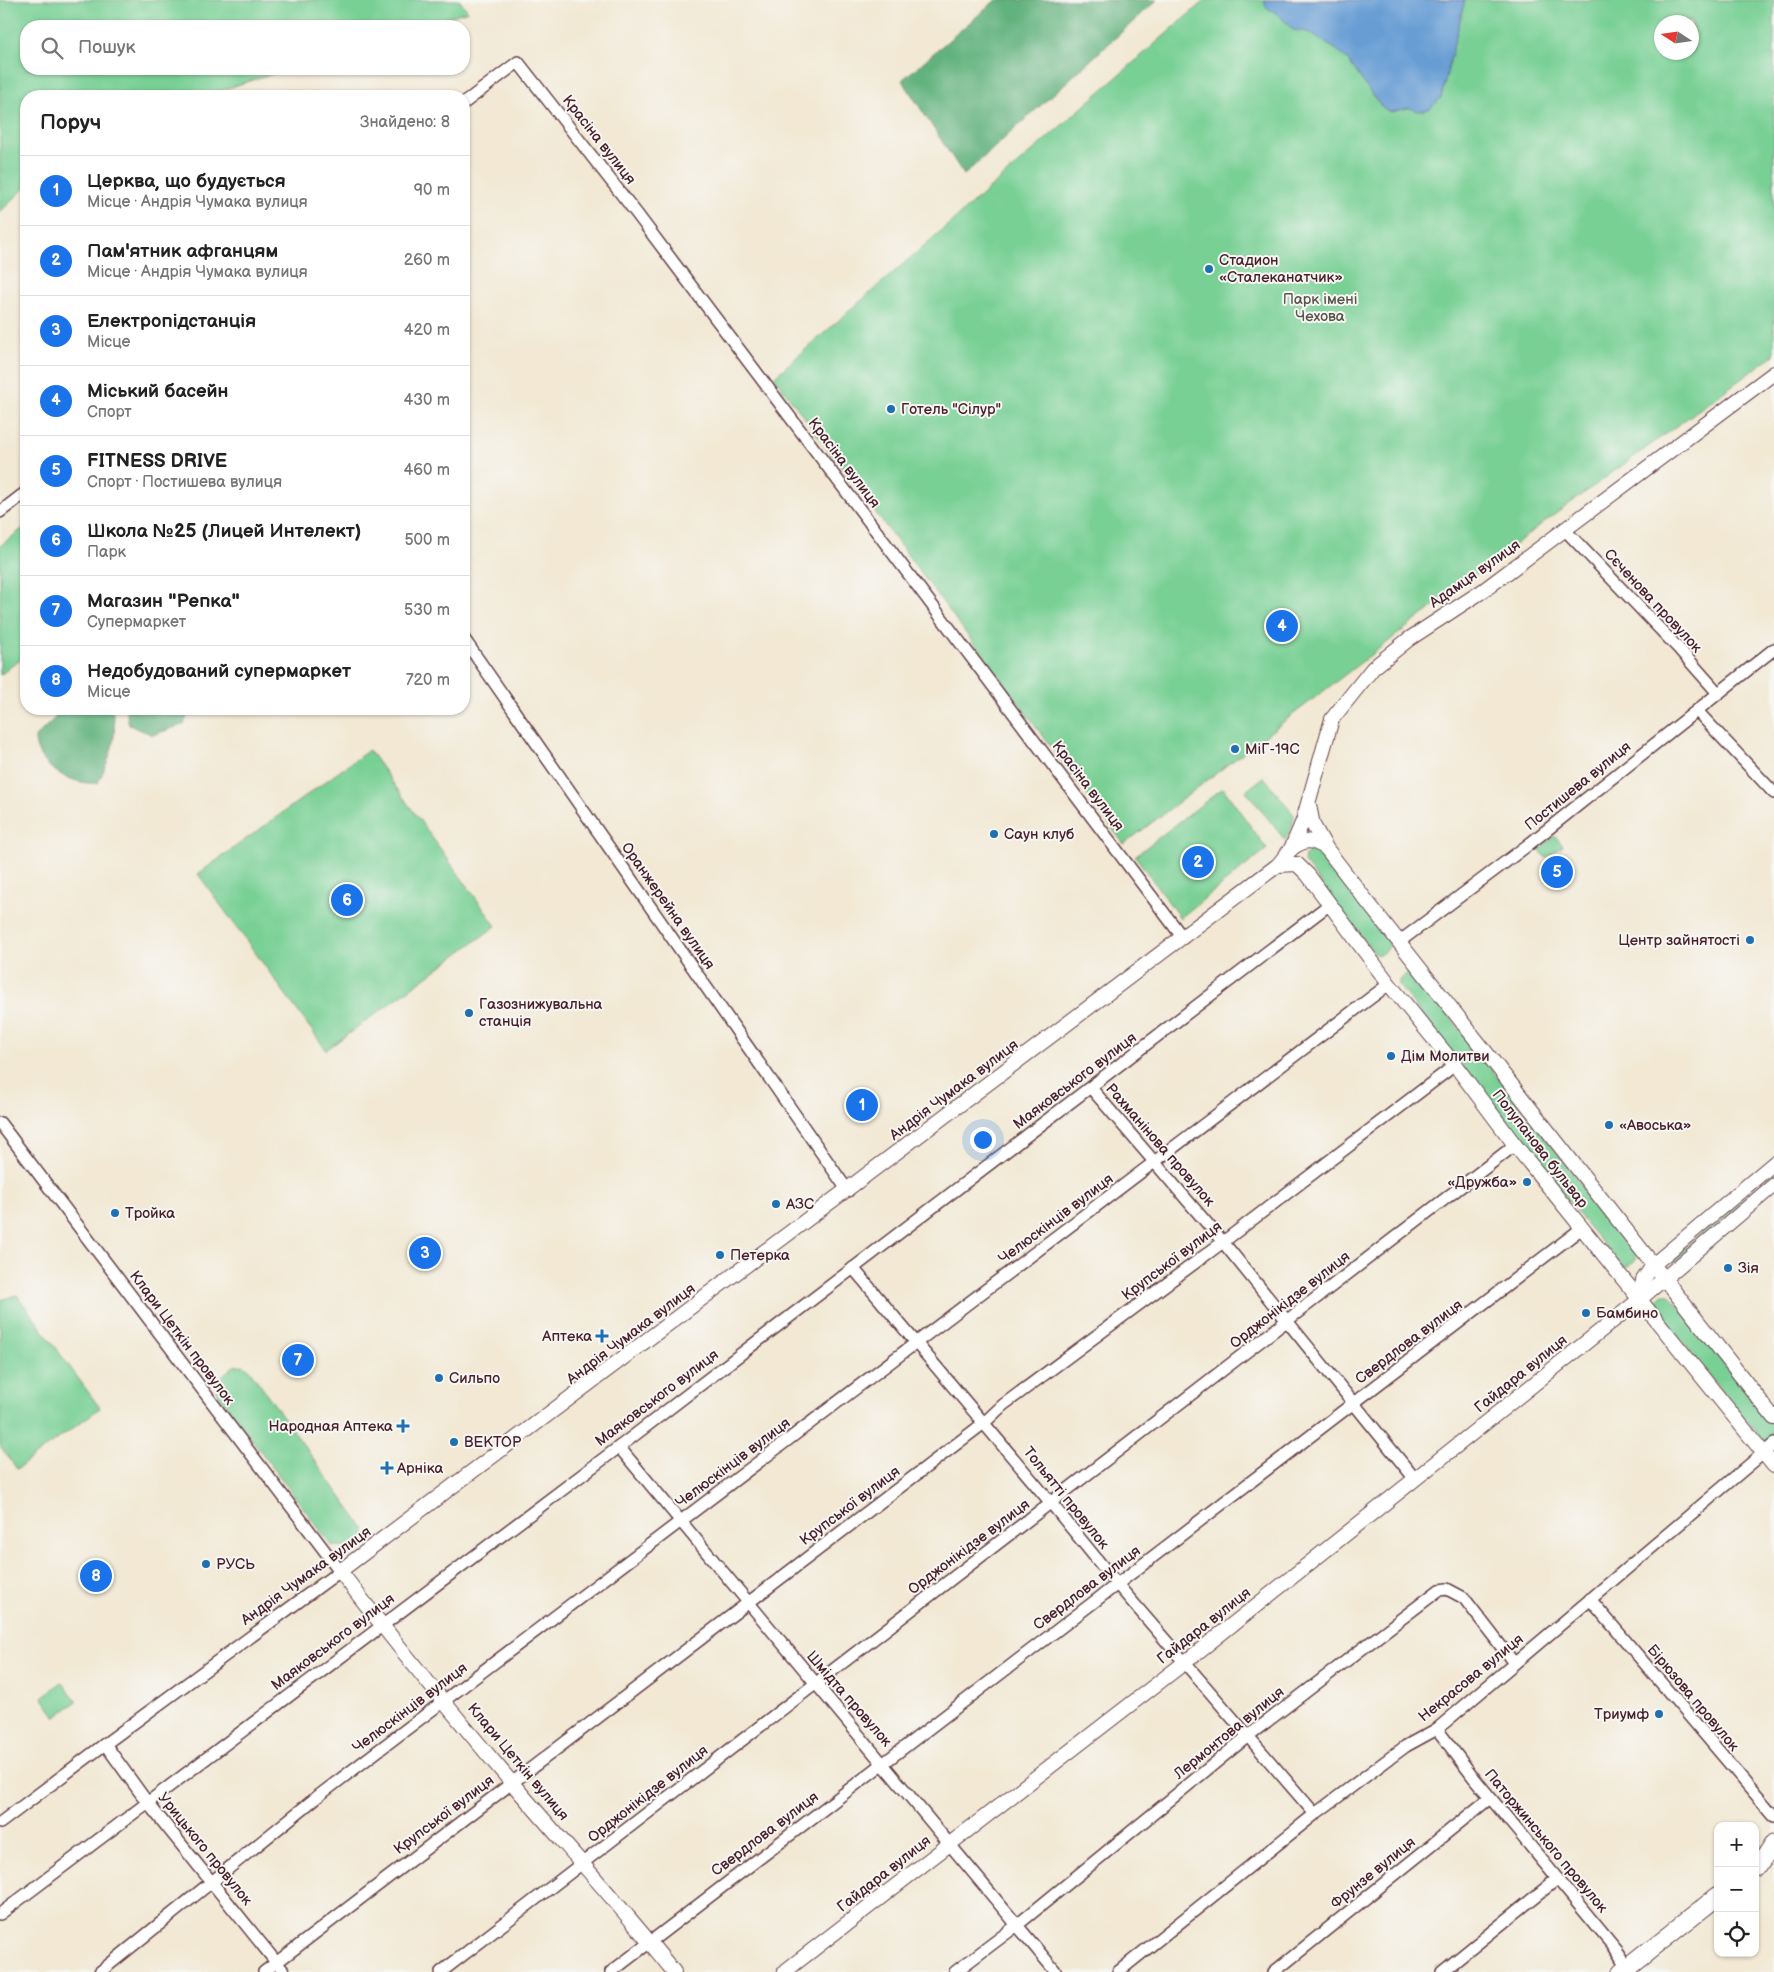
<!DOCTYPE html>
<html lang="uk">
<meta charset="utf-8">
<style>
body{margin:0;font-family:"Balsamiq Sans",sans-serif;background:#f2f2f2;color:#222}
.controls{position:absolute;right:15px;bottom:15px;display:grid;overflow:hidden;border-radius:10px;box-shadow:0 1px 4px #0004}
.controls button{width:45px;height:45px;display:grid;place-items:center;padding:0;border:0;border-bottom:1px solid #e0e0e0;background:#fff;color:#222;font:25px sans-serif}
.compass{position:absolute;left:1654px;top:15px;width:45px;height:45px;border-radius:50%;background:#fff;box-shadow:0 1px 4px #0004;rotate:282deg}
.you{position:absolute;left:982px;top:1139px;width:18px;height:18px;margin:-12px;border:4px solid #fff;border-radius:50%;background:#1a73e8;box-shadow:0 0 0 8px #1a73e833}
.badge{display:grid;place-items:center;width:32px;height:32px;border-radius:50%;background:#1a73e8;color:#fff;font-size:16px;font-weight:700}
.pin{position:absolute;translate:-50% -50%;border:2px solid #fff;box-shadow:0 1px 5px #0006}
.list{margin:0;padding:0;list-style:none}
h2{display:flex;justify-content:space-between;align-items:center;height:65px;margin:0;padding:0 20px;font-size:21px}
h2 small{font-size:16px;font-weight:400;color:#767676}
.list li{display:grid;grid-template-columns:32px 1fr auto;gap:15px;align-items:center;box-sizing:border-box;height:70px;padding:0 20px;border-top:1px solid #e0e0e0}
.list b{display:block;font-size:19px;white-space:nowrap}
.list p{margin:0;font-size:16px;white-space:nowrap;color:#767676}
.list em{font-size:16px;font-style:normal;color:#767676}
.icon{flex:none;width:28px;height:28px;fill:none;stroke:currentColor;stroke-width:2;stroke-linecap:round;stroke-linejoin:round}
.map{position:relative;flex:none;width:1774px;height:1972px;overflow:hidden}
.search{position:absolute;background:#fff;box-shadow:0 1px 4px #0004;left:20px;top:20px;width:450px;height:55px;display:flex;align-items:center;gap:12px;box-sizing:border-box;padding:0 18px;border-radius:20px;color:#767676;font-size:19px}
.panel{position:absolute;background:#fff;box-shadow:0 1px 4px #0004;left:20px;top:90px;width:450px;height:625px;border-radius:20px}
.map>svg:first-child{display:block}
.green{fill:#79d095;stroke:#627860;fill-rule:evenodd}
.forest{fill:#62b27e;stroke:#566854}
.water{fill:#689dd4;stroke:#595e80}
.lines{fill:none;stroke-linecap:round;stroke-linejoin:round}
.minor-casing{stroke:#633d44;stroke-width:14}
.tertiary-casing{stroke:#633d44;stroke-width:16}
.primary-casing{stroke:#633d44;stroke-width:20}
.minor{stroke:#fff;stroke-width:11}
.tertiary{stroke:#fff;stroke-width:14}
.primary{stroke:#fff;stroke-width:18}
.poi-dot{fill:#1f6fb2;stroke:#f6f6f2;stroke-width:2}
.labels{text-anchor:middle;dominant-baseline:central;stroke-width:4;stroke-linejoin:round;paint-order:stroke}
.street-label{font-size:15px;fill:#4a1f2b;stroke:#f6f6f2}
.poi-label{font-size:15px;fill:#4a1f2b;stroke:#f6f6f2;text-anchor:start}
.park-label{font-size:15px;fill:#58544b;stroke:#f6f6f2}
</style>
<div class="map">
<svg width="1774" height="1972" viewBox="0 0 1774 1972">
<rect width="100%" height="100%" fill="#f6f6f2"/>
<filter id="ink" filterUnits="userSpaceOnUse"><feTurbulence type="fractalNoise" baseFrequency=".02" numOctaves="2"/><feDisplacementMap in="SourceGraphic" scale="10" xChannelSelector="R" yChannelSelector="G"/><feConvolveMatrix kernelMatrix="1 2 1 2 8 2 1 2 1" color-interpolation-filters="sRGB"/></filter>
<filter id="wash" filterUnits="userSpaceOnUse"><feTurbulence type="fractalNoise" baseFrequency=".0096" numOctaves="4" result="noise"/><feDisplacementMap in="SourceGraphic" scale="20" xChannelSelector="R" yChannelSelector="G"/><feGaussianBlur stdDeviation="1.12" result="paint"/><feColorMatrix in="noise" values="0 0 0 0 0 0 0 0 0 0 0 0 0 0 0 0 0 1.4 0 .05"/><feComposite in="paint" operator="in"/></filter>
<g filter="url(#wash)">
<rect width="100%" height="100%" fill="#f2e8d3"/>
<g class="green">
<polygon points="0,0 459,0 468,11 421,26 26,26 26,69 288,69 203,96 26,96 26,187 0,212"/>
<path d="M1205,0H1774V355L1543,523L1124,844L774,377ZM1662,22H1692V52H1662Z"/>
<polygon points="26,526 26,655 0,675 0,546"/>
<polygon points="369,750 496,926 326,1050 198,874"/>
<polygon points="1264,777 1294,815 1292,827 1285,840 1246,791"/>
<polygon points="1223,788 1267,849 1180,918 1135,856"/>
<polygon points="1555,836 1563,846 1546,858 1539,849"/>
<polygon points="1315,850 1324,855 1390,941 1390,946 1380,955 1375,954 1304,862 1305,855"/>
<polygon points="1409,972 1417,975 1636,1253 1636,1260 1628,1267 1622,1267 1592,1231 1399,986 1399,980"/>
<polygon points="1774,1172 1774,1178 1673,1264 1670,1259"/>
<polygon points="1663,1294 1669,1294 1774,1425 1774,1438 1769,1441 1761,1439 1655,1308 1656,1301"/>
<polygon points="17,1295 100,1408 17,1469 0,1446 0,1300"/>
<polygon points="243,1365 248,1368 365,1530 365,1538 354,1547 332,1546 216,1392 217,1380 234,1366"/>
<polygon points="62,1682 77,1701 56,1717 42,1697"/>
</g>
<g class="forest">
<polygon points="996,0 1157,0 964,175 902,80"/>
<path d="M58,709H112C119,737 110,757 98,783C73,786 34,766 35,737L55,718Z"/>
<polygon points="126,709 190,709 184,724 153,735 129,725"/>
</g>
<polygon class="water" points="1264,0 1465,0 1441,98 1429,109 1418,111 1408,108 1392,112 1386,110 1378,103 1349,62 1337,50 1307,32 1293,30 1279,15 1266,7"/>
</g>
<g filter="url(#ink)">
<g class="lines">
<defs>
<g id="minor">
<polyline points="464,103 518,62 637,214 1183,938"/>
<polyline points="0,512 26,492"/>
<polyline points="1565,530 1680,650 1718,693"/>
<polyline points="464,639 848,1191"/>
<polyline points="1697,711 1774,793"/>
<polyline points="1399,942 1528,845 1774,649"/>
<polyline points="1091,1088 1223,1242 1415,1479"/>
<polyline points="0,1123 340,1571 105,1744 0,1823"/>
<polyline points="853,1268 1051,1503 1117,1584 1315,1814"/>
<polyline points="619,1447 1056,1972"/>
<polyline points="1590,1599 1774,1816"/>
<polyline points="1437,1729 1474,1778 1618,1952 1631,1971"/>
<polyline points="105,1744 147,1802 284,1972"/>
<polyline points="0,1914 619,1447 1330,904"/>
<polyline points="100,1972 317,1797 1389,984"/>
<polyline points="264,1972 984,1423 1003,1405 1223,1242 1455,1065"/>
<polyline points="441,1972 1515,1145"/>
<polyline points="611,1972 1582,1228"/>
<polyline points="955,1972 1016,1926 1248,1736 1439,1590 1447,1589 1464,1598 1514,1663"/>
<polyline points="1118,1972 1315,1814 1406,1746 1437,1729 1774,1444"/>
<polyline points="1274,1972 1490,1798"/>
<polyline points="1442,1972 1557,1879"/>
</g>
<g id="tertiary">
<polyline points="1309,805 1313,825 1326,848 1362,895 1774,1418"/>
<path d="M1291,849C1305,839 1311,839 1326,848"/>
<polyline points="1278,865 1297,864 1308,875 1389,984 1455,1065 1515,1145 1774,1466"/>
<polyline points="1639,1300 1643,1280 1654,1264 1774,1163"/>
<path d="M674,1972C622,1907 566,1846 512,1783C453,1714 395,1643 340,1571L1278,865L1291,849L1303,821L1332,719L1373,668L1409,639L1484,590L1774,373"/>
<polyline points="784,1972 1184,1663 1415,1479 1639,1300 1774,1185"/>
</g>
<g id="primary">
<polyline points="1755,1866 1763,1860 1774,1843"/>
<polyline points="1622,1972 1718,1896"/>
</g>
</defs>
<use href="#minor" class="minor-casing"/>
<use href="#tertiary" class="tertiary-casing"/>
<use href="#primary" class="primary-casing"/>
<use href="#minor" class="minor"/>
<use href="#tertiary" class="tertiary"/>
<use href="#primary" class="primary"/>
</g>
</g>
<g class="poi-dot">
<circle cx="1209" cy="269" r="5"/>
<circle cx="891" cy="409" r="5"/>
<circle cx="1235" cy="749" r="5"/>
<circle cx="994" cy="834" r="5"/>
<circle cx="1750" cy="940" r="5"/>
<circle cx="469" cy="1013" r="5"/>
<circle cx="1391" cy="1056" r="5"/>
<circle cx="1609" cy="1125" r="5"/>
<circle cx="1527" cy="1182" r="5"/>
<circle cx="776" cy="1204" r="5"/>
<circle cx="115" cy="1213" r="5"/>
<circle cx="720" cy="1255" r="5"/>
<circle cx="1728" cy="1268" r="5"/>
<circle cx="1586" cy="1313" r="5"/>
<path d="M599.5 1328.5h5v5h5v5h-5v5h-5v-5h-5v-5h5z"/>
<circle cx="439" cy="1378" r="5"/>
<path d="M400.5 1418.5h5v5h5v5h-5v5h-5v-5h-5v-5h5z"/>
<circle cx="454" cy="1442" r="5"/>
<path d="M384.5 1460.5h5v5h5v5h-5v5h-5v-5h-5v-5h5z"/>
<circle cx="206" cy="1564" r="5"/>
<circle cx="1659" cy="1714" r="5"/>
</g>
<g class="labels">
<g class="street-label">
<text transform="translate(599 140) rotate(52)">Красіна вулиця</text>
<text transform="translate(844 463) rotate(53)">Красіна вулиця</text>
<text transform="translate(1475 574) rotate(-35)">Адамця вулиця</text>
<text transform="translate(1653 601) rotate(47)">Сєченова провулок</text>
<text transform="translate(1088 786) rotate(53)">Красіна вулиця</text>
<text transform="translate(1578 786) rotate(-39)">Постишева вулиця</text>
<text transform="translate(668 906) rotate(55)">Оранжерейна вулиця</text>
<text transform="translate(1075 1081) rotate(-37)">Маяковського вулиця</text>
<text transform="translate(954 1090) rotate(-37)">Андрія Чумака вулиця</text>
<text transform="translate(1160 1145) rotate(49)">Рахманінова провулок</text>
<text transform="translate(1540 1149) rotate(52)">Полупанова бульвар</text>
<text transform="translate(1056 1219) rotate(-37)">Челюскінців вулиця</text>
<text transform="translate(1172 1261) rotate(-37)">Крупської вулиця</text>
<text transform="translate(1290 1300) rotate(-38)">Орджонікідзе вулиця</text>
<text transform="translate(631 1334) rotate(-37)">Андрія Чумака вулиця</text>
<text transform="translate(182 1338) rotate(53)">Клари Цеткін провулок</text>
<text transform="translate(1409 1342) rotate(-37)">Свердлова вулиця</text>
<text transform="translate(1521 1374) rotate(-39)">Гайдара вулиця</text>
<text transform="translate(657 1398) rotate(-37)">Маяковського вулиця</text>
<text transform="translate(733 1463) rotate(-37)">Челюскінців вулиця</text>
<text transform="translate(1066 1498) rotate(51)">Тольятті провулок</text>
<text transform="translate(850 1506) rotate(-37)">Крупської вулиця</text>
<text transform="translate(969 1547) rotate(-37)">Орджонікідзе вулиця</text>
<text transform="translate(306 1576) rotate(-36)">Андрія Чумака вулиця</text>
<text transform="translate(1087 1588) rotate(-37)">Свердлова вулиця</text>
<text transform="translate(1204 1626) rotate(-38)">Гайдара вулиця</text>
<text transform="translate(333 1642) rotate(-37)">Маяковського вулиця</text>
<text transform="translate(1471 1678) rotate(-39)">Некрасова вулиця</text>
<text transform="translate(1693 1698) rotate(50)">Бірюзова провулок</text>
<text transform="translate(849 1699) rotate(49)">Шмідта провулок</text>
<text transform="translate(410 1708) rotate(-37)">Челюскінців вулиця</text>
<text transform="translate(1229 1733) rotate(-39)">Лермонтова вулиця</text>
<text transform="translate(518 1762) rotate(50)">Клари Цеткін вулиця</text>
<text transform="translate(648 1794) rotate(-38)">Орджонікідзе вулиця</text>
<text transform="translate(444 1815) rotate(-37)">Крупської вулиця</text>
<text transform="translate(765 1834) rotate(-37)">Свердлова вулиця</text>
<text transform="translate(1546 1841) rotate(50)">Паторжинського провулок</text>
<text transform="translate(205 1849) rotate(51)">Урицького провулок</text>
<text transform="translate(1373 1873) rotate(-39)">Фрунзе вулиця</text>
<text transform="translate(884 1874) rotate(-38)">Гайдара вулиця</text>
</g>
<g class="poi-label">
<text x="1219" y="260">Стадион<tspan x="1219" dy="17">«Сталеканатчик»</tspan></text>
<text x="901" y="409">Готель "Сілур"</text>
<text x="1245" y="749">МіГ-19С</text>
<text x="1004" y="834">Саун клуб</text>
<text x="1740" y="940" text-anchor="end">Центр зайнятості</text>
<text x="479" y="1004">Газознижувальна<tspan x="479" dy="17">станція</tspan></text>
<text x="1401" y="1056">Дім Молитви</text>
<text x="1619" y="1125">«Авоська»</text>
<text x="1517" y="1182" text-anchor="end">«Дружба»</text>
<text x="786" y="1204">АЗС</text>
<text x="125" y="1213">Тройка</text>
<text x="730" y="1255">Петерка</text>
<text x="1738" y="1268">Зія</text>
<text x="1596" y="1313">Бамбино</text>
<text x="592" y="1336" text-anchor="end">Аптека</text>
<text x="449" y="1378">Сильпо</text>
<text x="393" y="1426" text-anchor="end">Народная Аптека</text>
<text x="464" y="1442">ВЕКТОР</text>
<text x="397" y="1468">Арніка</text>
<text x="216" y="1564">РУСЬ</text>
<text x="1649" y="1714" text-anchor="end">Триумф</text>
</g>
<g class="park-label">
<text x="1320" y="299">Парк імені<tspan x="1320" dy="17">Чехова</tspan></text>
</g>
</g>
</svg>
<div class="controls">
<button>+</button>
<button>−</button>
<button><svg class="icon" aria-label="locate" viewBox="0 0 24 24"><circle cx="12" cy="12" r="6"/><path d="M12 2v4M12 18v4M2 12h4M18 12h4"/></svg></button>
</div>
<svg class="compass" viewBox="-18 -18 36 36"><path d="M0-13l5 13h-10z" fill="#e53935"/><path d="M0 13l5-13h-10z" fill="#767676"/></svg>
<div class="you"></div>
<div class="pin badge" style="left:862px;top:1105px">1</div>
<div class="pin badge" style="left:1198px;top:862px">2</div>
<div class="pin badge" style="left:425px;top:1253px">3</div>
<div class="pin badge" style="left:1282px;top:626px">4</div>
<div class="pin badge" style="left:1557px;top:872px">5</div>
<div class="pin badge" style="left:347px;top:900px">6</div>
<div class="pin badge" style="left:298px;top:1360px">7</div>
<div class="pin badge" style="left:96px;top:1576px">8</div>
<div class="search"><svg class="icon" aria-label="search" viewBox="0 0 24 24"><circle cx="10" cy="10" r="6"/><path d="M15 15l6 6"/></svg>Пошук</div>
<section class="panel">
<h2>Поруч<small>Знайдено: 8</small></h2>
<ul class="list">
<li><span class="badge">1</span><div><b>Церква, що будується</b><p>Місце · Андрія Чумака вулиця</p></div><em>90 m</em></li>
<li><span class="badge">2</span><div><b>Пам'ятник афганцям</b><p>Місце · Андрія Чумака вулиця</p></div><em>260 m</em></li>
<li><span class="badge">3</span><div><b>Електропідстанція</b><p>Місце</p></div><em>420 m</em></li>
<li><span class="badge">4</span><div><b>Міський басейн</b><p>Спорт</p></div><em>430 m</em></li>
<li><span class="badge">5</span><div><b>FITNESS DRIVE</b><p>Спорт · Постишева вулиця</p></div><em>460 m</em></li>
<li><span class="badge">6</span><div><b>Школа №25 (Лицей Интелект)</b><p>Парк</p></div><em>500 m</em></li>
<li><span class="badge">7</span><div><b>Магазин &quot;Репка&quot;</b><p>Супермаркет</p></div><em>530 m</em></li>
<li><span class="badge">8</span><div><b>Недобудований супермаркет</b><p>Місце</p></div><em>720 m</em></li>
</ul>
</section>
</div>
